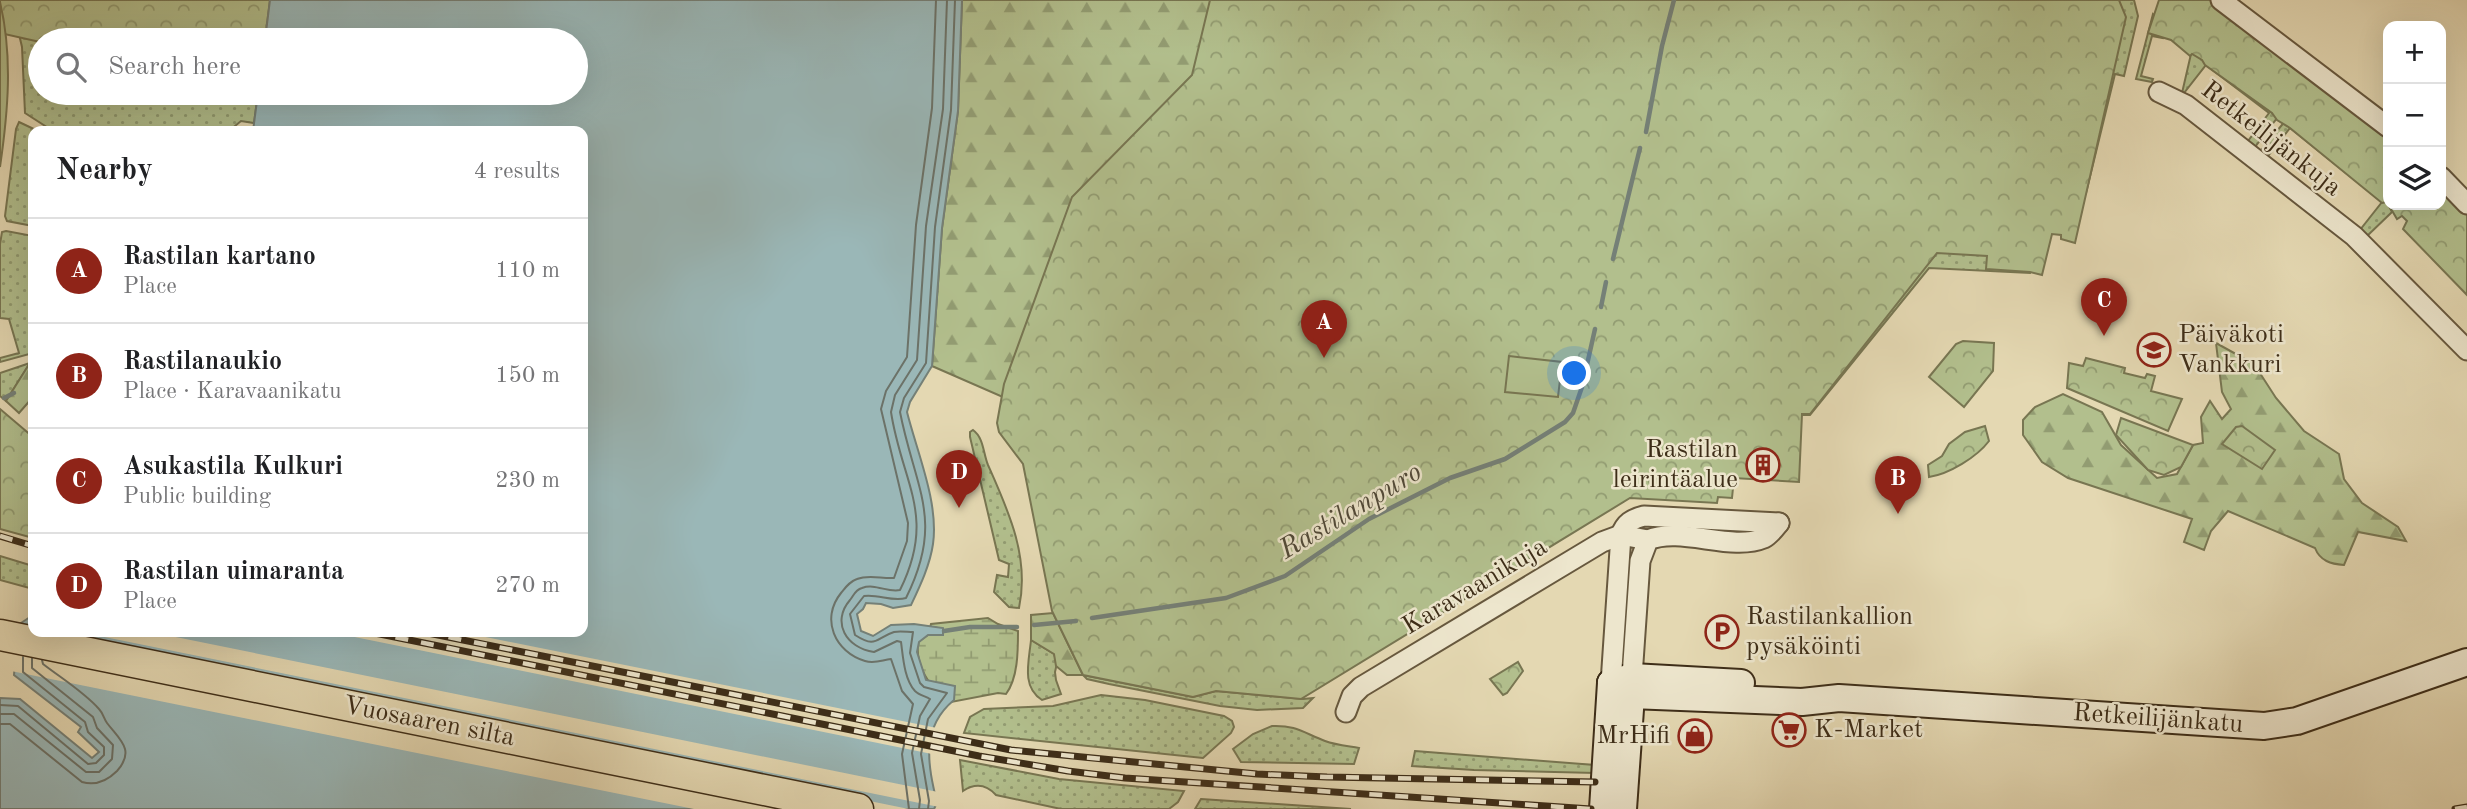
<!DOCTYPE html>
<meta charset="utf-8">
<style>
body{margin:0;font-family:"Old Standard TT",serif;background:#f6f6f6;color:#202124}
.controls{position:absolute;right:21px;top:21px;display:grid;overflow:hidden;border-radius:14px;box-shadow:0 7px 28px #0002}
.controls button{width:63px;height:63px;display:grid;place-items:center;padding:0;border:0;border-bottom:2px solid #e0e0e0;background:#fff;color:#202124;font:35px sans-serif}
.you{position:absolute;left:1575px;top:374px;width:24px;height:24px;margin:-18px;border:5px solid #fff;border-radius:50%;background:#1a73e8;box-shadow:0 0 0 10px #1a73e833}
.badge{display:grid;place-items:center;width:46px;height:46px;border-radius:50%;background:#8f2418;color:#fff;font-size:23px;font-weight:700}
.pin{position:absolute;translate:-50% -58px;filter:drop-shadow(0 2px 4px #0008)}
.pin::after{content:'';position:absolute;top:37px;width:24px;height:21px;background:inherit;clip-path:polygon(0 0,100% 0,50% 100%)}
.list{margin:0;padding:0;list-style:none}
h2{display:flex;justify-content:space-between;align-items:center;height:91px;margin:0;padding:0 28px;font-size:30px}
h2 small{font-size:23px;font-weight:400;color:#757577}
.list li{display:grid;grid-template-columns:46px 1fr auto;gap:21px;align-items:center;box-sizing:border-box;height:105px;padding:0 28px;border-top:2px solid #e0e0e0}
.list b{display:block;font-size:26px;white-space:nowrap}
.list p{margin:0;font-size:23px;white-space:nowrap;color:#757577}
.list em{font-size:23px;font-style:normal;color:#757577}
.icon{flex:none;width:38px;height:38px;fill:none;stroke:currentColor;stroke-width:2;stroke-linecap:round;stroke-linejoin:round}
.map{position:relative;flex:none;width:2467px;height:809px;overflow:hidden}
.search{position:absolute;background:#fff;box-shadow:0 7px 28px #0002;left:28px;top:28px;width:560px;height:77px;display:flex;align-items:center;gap:18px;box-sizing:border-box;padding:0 24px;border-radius:38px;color:#757577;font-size:26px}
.panel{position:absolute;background:#fff;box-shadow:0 7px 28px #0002;left:28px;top:126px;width:560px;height:511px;border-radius:14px}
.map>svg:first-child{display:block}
.grass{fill:url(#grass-dots);stroke:#787652;stroke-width:2}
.forest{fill:url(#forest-firs);stroke:#787652;stroke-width:2}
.wetland{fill:url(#wetland-marsh);stroke:#787652;stroke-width:2}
.park{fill:url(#park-crowns);stroke:#787652;stroke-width:2}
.garden{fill:#b2bf8d;stroke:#787652;stroke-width:2}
.water{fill:#9ab7b7;stroke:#758077;stroke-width:2}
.pier{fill:#e4d8b2}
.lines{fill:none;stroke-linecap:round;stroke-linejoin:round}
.shore{stroke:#6c7268;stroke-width:2}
.stream{stroke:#758077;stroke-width:4.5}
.street-casing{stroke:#67583e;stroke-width:23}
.secondary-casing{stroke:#3d2d18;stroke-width:30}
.primary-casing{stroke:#3d2d18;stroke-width:33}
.street{stroke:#ede6cd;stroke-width:19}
.secondary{stroke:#ede6cd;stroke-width:26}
.primary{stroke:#e4d8b2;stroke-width:30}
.rail-casing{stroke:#3d2d18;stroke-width:7}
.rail{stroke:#ede6cd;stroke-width:4.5;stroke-dasharray:13;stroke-linecap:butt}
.labels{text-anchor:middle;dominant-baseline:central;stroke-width:5;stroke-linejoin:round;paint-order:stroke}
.street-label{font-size:26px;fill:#3d2d18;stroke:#ede6cd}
.poi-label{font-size:26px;fill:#3d2d18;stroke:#ede6cd;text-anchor:start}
.water-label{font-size:28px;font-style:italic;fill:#504938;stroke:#ede6cd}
</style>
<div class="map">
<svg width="2467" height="809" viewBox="0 0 2467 809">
<defs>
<pattern id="grass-dots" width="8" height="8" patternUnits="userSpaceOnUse" patternTransform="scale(1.75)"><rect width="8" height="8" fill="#b2bf8d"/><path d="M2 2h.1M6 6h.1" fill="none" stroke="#929c72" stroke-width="1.8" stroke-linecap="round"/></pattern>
<pattern id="forest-firs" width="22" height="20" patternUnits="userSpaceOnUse" patternTransform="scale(1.75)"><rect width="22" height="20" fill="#b2bf8d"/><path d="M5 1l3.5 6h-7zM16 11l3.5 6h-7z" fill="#929c72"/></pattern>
<pattern id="wetland-marsh" width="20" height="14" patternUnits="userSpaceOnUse" patternTransform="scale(1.75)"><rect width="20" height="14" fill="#b2bf8d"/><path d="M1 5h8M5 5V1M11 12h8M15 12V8" fill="none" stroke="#929c72"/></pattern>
<pattern id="park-crowns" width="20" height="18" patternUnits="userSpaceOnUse" patternTransform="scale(1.75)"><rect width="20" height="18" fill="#b2bf8d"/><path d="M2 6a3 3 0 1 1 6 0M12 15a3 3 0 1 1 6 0" fill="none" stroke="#929c72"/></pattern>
</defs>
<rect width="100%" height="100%" fill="#e4d8b2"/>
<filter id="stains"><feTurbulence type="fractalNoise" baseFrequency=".00286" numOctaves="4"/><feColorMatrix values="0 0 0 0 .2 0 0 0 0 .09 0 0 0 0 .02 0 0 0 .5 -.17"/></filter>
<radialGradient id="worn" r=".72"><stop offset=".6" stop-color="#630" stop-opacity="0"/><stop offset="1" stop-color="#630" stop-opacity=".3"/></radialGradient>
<g class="grass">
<polygon points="11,0 270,0 265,40 40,40 40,93 258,93 254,123 241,121 229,131 53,131 25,113 22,47"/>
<polygon points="2107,0 2134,0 2138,16 2124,76 2115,74 2086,193 2073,190"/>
<polygon points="2153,14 2252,91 2277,118 2255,147 2247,143 2248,141 2269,113 2206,65 2184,93 2182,93 2191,54 2165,33 2163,38 2152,36 2141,76 2153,79 2152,82 2136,79"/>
<polygon points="2286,120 2387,202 2392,212 2366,237 2360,230 2382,202 2290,128 2268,156 2262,153 2262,149"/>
<polygon points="19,122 38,131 33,131 33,226 7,221 5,216 16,129"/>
<polygon points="6,231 33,236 33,353 0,362 0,358 19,353 9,319 0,318 0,244 2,232"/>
<polygon points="1945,244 2032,263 2030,273 1929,268 1810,415 1795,415"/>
<polygon points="33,362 33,364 28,366 6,401 0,396 0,373"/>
<path d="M973,430C984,438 983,453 988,465C1008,510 1030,557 1019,608L1009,607L994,592L997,575L1008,577L1009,564L999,560L970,437V432Z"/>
<polygon points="0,556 33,566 33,589 0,580"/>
<path d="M1031,640L1054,654L1057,663L1055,672L1056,680L1061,694L1042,700C1021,687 1029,661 1031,640Z"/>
<polygon points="1083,675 1193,697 1216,691 1303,699 1313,698 1303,708 1257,710 1220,706 1109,684 1087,679"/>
<polygon points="1101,695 1145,700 1224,716 1232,721 1234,727 1231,733 1203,758 964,733 970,717 984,709 1053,706"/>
<path d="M1272,726C1296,725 1304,733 1325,741C1336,745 1348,746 1359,748L1354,764L1241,762L1233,749L1253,734Z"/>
<polygon points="1415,751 1595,765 1595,773 1474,770 1412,766"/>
<path d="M960,760L1059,779L1184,791L1178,802L1169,809H1061L996,795C986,784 975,783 963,791Z"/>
<polygon points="1201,799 1351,809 1195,809"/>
</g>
<g class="forest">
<polygon points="962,0 1246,0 1028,408 932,366 942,228 958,111"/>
<path d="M2216,343L2254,364L2276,398L2304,431L2339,454L2344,479L2362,503L2398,527L2406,541L2358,532L2344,565C2331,564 2320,561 2315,548L2228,511L2211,531L2204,550L2184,542L2192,519L2068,478L2042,462L2023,435V420L2035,407L2063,394L2102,412L2121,445L2157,478L2177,474L2193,445L2203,443L2201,417L2210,401L2222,419L2231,409L2222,392Z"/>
<polygon points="33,364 33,397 19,413 6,401 28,366"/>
<polygon points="1053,613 1083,675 1067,675 1056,666 1054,654 1031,640 1031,615"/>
</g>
<path class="wetland" d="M988,618L998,624L1018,631C1018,651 1018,678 1006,694L998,693L946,703C930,685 915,667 918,642L928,635L931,624Z"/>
<g class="park">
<polygon points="0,0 270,0 265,40 40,42 0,33"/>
<polygon points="1210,0 2119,0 2126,17 2075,243 2061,239 2061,235 2052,234 2042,275 2030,272 1986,269 1987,256 1937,253 1810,414 1802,414 1799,482 1734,478 1732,498 1718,497 1717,503 1630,498 1301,699 1216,691 1193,697 1083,675 1052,611 1023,464 999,432 997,423 1004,384 1072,197 1192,75"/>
<polygon points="2159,0 2210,0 2388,136 2388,205 2441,205 2441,187 2467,215 2467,295 2403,229 2407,221 2402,216 2397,219 2387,202 2382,203 2290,128 2277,120 2272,113 2205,65 2202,60 2192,54 2190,56 2171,40 2148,33"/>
<polygon points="1963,341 1994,343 1993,371 1964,407 1929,377 1956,344"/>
<polygon points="2086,358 2125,368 2124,373 2145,378 2147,374 2155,376 2151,391 2182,399 2168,431 2067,388 2069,363 2083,366"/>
<polygon points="0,409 33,437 33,538 0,529"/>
<polygon points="2121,418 2193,445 2181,467 2164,475 2148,470 2116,435"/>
<path d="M1985,426L1989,441C1977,457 1949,474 1929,477L1928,465L1942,456L1949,444L1965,432Z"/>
<polygon points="2242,426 2275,450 2262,469 2222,444 2236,427"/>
<polygon points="1518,662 1523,671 1507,693 1503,695 1490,679"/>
</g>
<g class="garden">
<path d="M0,2C13,57 8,112 0,167Z"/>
<polygon points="1509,356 1562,362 1558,397 1505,392"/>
</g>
<path class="water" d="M270,0H962L958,111L942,228L932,366L910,402L907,412C917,452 939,503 933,544C930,565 920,586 911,605L893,608L881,604L866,603L863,609L857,614L861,631L873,636L891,625L914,624L943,628V635H928L919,642L917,652L926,680L955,686L954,700C920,728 928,765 937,803L934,809H0V698L20,699L92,758L99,752L78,732L81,727L14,675L18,625L33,615V632H583V131H253L258,93H576V40H265Z"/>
<g class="pier">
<polygon points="15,627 701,767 909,809 694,809 11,671"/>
<polygon points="80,632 151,632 938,792 940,803 939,807"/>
<polygon points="330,632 461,632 937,728 932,754"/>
</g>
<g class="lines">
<g class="shore">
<polyline points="0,705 18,706 88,764 96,763 104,755 104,747 88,732 85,722 23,672 23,657"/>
<polyline points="0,714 14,714 86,772 99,772 112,759 113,745 97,728 93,717 32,668 32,658"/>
<path d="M0,724H10L82,782C96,786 107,781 117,771C136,750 119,739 107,723C104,719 103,713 99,709C84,692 61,678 43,664L42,660"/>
<path d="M909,809L902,754L913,704L902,691L891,659C882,660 875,664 865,661C835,652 820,619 841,593C846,587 849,582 857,579C869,574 882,579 894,578L907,541L908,523L881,409L886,391L907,357L916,225L932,108L936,0"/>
<path d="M919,809L920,800L912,753L920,716L930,699C925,696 919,695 915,691C904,679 903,656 901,642L897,641L874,652C846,648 831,622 850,600C854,595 855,590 862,588C875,583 888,593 900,590C937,515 902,484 891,412L895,395L917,360L926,226L943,109L947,0"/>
<path d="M928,809L929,801L921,754L928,719L947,693L924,687L920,683L910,653L913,632C908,632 899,631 894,632C875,638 877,649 855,635L850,614L864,596C879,594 892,602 906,598C945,520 915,489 900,412L904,398L926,363L935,227L951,110L955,0"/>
</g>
<g class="stream">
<polyline points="1646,132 1662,46 1674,0"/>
<polyline points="1613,259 1640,148"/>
<polyline points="1601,307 1606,282"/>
<polyline points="4,398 14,393"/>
<polyline points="1092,618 1226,598 1285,576 1369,519 1450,478 1505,459 1565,422 1573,413 1582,387 1595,329"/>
<polyline points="1034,625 1076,621"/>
<polyline points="944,631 970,627 1017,627"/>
</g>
<defs>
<g id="street">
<polyline points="2221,0 2388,127"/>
<polyline points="2159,92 2186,105 2354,236 2467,350"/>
<polyline points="2441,177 2467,204"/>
<path d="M1611,683L1621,535C1625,523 1632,519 1644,516L1779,523"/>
<path d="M1631,691L1640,561L1648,540C1681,526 1731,552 1764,538C1770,535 1775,528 1779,523"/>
<polyline points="1346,712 1352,696 1361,687 1602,542 1621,535 1648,540"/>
</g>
<g id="secondary">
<polyline points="1611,683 1631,695 1802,702 1839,698 2264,726 2297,721 2467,662"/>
<polyline points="1611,683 1632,677 1741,683"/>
<polyline points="1603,809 1611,683"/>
<polyline points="1623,809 1631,695"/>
</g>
<polyline id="primary" points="0,635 858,809"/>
</defs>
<use href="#street" class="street-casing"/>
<use href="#secondary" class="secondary-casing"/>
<use href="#primary" class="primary-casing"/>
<use href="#street" class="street"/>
<use href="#secondary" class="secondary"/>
<use href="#primary" class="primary"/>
<defs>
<g id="rail">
<polyline points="0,536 33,546"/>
<polyline points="370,632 979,756 1068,771 1125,778 1591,809"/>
<polyline points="423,632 1011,750 1257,774 1327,777 1595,782"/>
<polyline points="2455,809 2467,807"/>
</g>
</defs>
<use href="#rail" class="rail-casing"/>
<use href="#rail" class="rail"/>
</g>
<defs>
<symbol id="school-ring" viewBox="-11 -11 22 22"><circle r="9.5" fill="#ede6cd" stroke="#8f2418" stroke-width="1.5"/><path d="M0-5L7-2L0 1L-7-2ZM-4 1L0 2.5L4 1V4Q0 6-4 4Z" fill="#8f2418"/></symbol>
<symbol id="building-ring" viewBox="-11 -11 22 22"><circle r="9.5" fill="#ede6cd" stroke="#8f2418" stroke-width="1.5"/><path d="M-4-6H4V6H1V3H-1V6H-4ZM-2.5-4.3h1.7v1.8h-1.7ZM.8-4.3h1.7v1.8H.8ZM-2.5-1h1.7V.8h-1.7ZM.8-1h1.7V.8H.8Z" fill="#8f2418"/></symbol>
<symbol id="parking-ring" viewBox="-11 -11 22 22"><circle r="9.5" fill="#ede6cd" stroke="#8f2418" stroke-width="1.5"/><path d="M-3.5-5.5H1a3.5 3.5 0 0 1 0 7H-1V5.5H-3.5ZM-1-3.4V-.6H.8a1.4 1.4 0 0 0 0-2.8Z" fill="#8f2418"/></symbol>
<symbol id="supermarket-ring" viewBox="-11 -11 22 22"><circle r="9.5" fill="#ede6cd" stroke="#8f2418" stroke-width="1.5"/><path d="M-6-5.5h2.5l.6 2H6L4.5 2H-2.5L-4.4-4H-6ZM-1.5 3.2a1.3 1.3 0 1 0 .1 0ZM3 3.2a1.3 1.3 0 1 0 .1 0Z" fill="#8f2418"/></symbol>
<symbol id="shop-ring" viewBox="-11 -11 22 22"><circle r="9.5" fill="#ede6cd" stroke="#8f2418" stroke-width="1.5"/><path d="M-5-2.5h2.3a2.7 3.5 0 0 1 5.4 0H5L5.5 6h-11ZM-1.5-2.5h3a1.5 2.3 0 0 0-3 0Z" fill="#8f2418"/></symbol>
</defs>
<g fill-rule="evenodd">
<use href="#school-ring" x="2135" y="331" width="38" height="38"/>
<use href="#building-ring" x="1744" y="446" width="38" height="38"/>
<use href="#parking-ring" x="1703" y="613" width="38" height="38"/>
<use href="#supermarket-ring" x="1770" y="711" width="38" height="38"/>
<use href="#shop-ring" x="1676" y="717" width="38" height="38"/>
</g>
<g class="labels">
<g class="street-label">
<text transform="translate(2271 139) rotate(38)">Retkeilijänkuja</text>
<text transform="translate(1475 587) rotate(-31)">Karavaanikuja</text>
<text transform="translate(2158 719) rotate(4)">Retkeilijänkatu</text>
<text transform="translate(429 722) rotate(11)">Vuosaaren silta</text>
</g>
<g class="poi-label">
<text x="2178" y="335">Päiväkoti<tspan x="2178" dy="30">Vankkuri</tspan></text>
<text x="1738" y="450" text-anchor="end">Rastilan<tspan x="1738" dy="30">leirintäalue</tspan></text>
<text x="1746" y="617">Rastilankallion<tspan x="1746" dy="30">pysäköinti</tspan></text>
<text x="1814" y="730">K-Market</text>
<text x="1670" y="736" text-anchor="end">MrHifi</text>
</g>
<g class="water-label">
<text transform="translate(1351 512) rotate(-31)">Rastilanpuro</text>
</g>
</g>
<rect width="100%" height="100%" filter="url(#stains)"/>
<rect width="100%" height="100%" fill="url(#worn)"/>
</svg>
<div class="controls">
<button>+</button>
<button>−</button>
<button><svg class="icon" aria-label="layers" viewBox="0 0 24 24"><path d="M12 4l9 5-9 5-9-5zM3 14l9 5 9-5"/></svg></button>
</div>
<div class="you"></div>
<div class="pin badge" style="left:1324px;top:358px">A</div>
<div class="pin badge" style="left:1898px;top:514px">B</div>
<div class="pin badge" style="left:2104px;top:336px">C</div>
<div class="pin badge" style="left:959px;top:508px">D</div>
<div class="search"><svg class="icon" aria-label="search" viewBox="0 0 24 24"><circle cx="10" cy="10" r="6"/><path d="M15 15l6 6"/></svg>Search here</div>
<section class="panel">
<h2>Nearby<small>4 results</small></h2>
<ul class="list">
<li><span class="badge">A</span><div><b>Rastilan kartano</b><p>Place</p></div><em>110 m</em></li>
<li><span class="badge">B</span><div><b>Rastilanaukio</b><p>Place · Karavaanikatu</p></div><em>150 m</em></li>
<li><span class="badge">C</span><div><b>Asukastila Kulkuri</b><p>Public building</p></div><em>230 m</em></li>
<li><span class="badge">D</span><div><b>Rastilan uimaranta</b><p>Place</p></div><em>270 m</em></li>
</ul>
</section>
</div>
